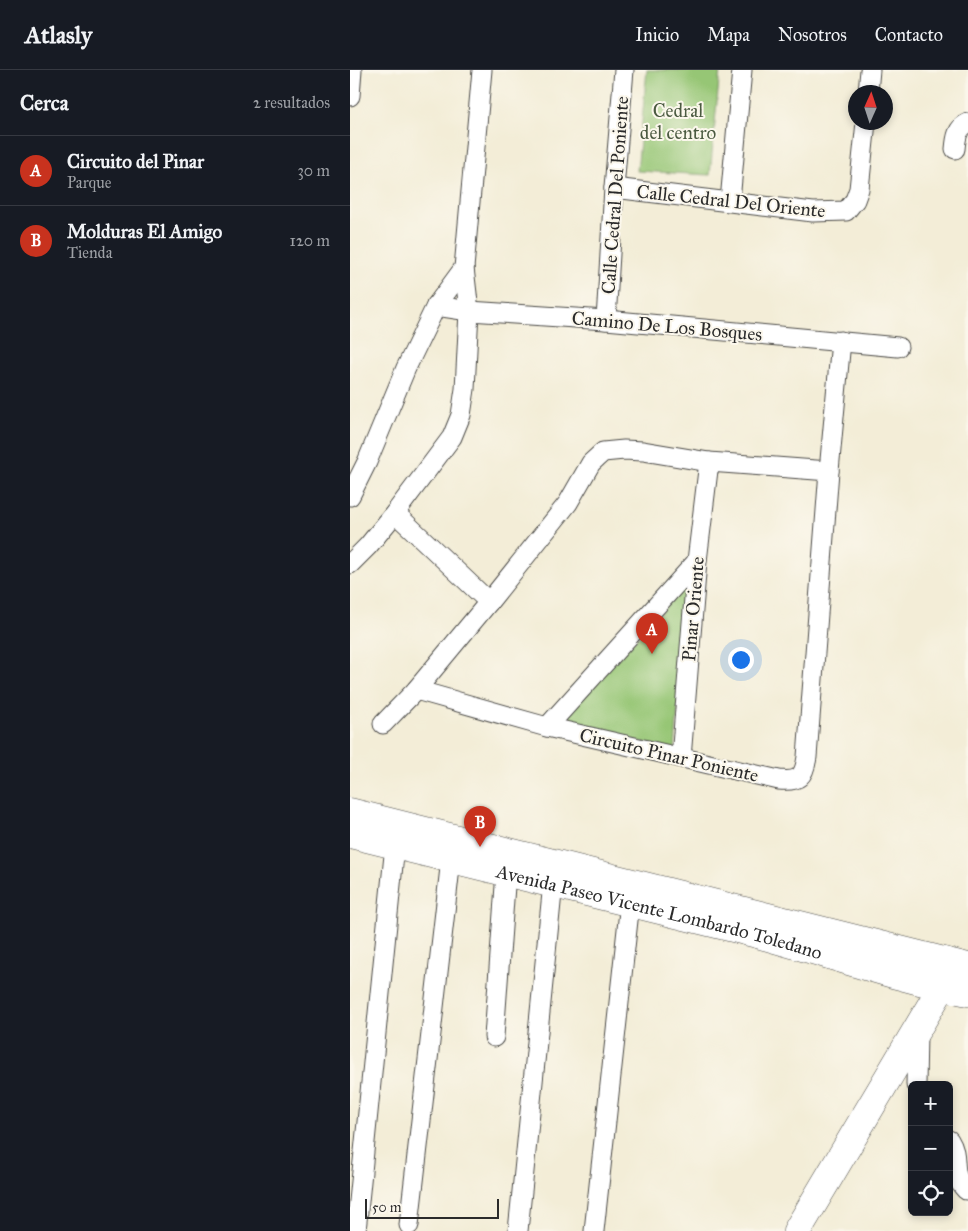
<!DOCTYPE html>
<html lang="es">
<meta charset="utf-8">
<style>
body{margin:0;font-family:"IM FELL Great Primer",serif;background:#242831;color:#f1f3f6}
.controls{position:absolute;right:15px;bottom:15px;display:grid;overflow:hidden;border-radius:8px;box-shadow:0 2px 8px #0003}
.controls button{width:45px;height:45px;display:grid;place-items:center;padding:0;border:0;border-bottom:1px solid #363941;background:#171b24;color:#f1f3f6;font:25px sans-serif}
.compass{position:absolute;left:498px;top:15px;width:45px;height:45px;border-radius:50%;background:#171b24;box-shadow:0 2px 8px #0003;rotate:3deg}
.scale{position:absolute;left:15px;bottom:12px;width:134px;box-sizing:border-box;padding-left:5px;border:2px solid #2b2b2b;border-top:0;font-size:14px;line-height:18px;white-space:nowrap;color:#2b2b2b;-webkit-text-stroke:4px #fbf7ec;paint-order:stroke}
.you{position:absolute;left:390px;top:589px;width:18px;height:18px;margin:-12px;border:4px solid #fff;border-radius:50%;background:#1a73e8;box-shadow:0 0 0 8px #1a73e833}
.badge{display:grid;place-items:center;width:32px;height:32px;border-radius:50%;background:#c8321e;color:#fff;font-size:16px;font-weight:700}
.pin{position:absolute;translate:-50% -41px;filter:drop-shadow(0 1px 2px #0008)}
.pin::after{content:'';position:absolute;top:26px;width:18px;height:15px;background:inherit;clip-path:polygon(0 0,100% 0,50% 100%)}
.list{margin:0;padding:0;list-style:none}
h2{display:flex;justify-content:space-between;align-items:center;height:65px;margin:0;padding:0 20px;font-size:21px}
h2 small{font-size:16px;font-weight:400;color:#9ea1a6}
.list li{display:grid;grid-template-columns:32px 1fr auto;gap:15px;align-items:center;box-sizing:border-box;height:70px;padding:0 20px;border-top:1px solid #363941}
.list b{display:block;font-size:19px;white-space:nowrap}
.list p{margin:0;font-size:16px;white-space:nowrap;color:#9ea1a6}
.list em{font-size:16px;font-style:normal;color:#9ea1a6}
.icon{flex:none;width:28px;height:28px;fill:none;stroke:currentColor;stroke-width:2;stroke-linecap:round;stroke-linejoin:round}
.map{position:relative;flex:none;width:618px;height:1161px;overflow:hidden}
header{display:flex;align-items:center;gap:30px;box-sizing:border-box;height:70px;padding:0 25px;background:#171b24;border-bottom:1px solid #363941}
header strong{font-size:24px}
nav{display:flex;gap:28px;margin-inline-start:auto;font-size:18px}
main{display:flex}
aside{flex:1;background:#171b24}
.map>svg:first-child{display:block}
.green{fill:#96c675;stroke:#607850}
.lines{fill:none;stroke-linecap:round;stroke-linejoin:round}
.street-casing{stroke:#494845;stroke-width:21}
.secondary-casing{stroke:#494845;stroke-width:29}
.street{stroke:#fff;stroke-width:19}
.secondary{stroke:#fff;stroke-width:28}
.labels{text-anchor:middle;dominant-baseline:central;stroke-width:4;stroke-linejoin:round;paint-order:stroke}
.park-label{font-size:19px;fill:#4b5a41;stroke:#fbf7ec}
.street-label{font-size:19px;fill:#2b2b2b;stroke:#fbf7ec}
</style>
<header>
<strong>Atlasly</strong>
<nav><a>Inicio</a><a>Mapa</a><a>Nosotros</a><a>Contacto</a></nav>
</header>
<main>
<aside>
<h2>Cerca<small>2 resultados</small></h2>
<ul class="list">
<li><span class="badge">A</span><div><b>Circuito del Pinar</b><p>Parque</p></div><em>30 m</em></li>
<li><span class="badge">B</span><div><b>Molduras El Amigo</b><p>Tienda</p></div><em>120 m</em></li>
</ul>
</aside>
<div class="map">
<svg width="618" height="1161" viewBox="0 0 618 1161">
<rect width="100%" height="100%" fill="#fbf7ec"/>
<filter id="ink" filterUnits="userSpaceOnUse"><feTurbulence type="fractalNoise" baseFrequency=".02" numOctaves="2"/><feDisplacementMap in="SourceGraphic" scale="10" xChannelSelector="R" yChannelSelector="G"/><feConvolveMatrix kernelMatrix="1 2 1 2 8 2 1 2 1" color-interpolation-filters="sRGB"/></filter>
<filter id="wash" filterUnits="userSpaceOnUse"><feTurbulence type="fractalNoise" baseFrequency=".0096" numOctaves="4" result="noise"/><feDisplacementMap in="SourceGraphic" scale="20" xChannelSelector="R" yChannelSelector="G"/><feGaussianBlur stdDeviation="1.12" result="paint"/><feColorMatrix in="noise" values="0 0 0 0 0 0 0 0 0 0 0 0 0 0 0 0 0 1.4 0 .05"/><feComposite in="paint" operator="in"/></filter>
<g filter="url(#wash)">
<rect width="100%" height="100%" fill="#f3edd7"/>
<g class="green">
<polygon points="297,0 370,0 360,105 287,101"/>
<polygon points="336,515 325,680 209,652"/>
</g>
</g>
<g filter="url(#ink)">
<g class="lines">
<defs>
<g id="street">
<polyline points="518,22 520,0"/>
<polyline points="0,26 2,0"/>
<path d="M605,79C606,68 607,58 618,53"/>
<polyline points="264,118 463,142 496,141 505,130 509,119 516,52"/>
<polyline points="380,131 392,0"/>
<polyline points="86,236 119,241 256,250 548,277"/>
<polyline points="256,250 264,118 274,0"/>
<polyline points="0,426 17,392 56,298 86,236 114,198"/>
<polyline points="45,443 139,532"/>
<polyline points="0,494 18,476 45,443 102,367 111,345 115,319 119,241 114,198 132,0"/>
<path d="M66,620L197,657L429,710C449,712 454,707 457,687L479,401L491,271"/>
<polyline points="33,654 66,620 139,532 218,433 241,393 253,382 274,380 293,381 359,392 479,401"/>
<polyline points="197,657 347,491"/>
<polyline points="331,688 347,491 359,392"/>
<polyline points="144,967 156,802"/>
<polyline points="566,1015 567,963"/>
<path d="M599,1070C611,1089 598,1101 616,1120"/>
<polyline points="59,1155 101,789"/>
<polyline points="6,1161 45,775"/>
<polyline points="168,1161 203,813"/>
<polyline points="244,1161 280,832"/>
</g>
<g id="secondary">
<polyline points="0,742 618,897"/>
<path id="s1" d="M0,764C134,798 269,829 403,863C475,882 545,908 618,922"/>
<polyline points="447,1161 592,917 607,906"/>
</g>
</defs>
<use href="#street" class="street-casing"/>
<use href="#secondary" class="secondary-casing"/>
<use href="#street" class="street"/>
<use href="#secondary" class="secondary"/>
</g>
</g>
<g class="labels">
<g class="park-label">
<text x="328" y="40">Cedral<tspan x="328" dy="22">del centro</tspan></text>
</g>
<g class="street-label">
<text transform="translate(265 125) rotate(-86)">Calle Cedral Del Poniente</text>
<text transform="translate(381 131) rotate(6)">Calle Cedral Del Oriente</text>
<text transform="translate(317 256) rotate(5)">Camino De Los Bosques</text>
<text transform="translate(343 539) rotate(-85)">Pinar Oriente</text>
<text transform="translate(319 685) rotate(13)">Circuito Pinar Poniente</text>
<text stroke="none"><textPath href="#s1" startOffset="319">Avenida Paseo Vicente Lombardo Toledano</textPath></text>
</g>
</g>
</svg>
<div class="controls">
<button>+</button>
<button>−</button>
<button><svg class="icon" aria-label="locate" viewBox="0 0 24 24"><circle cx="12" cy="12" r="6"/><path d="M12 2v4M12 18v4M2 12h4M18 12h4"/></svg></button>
</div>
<svg class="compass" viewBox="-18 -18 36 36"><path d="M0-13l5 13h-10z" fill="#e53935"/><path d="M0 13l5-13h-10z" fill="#9ea1a6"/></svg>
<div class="scale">50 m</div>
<div class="you"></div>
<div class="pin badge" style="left:302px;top:584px">A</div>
<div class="pin badge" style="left:130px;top:777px">B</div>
</div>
</main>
